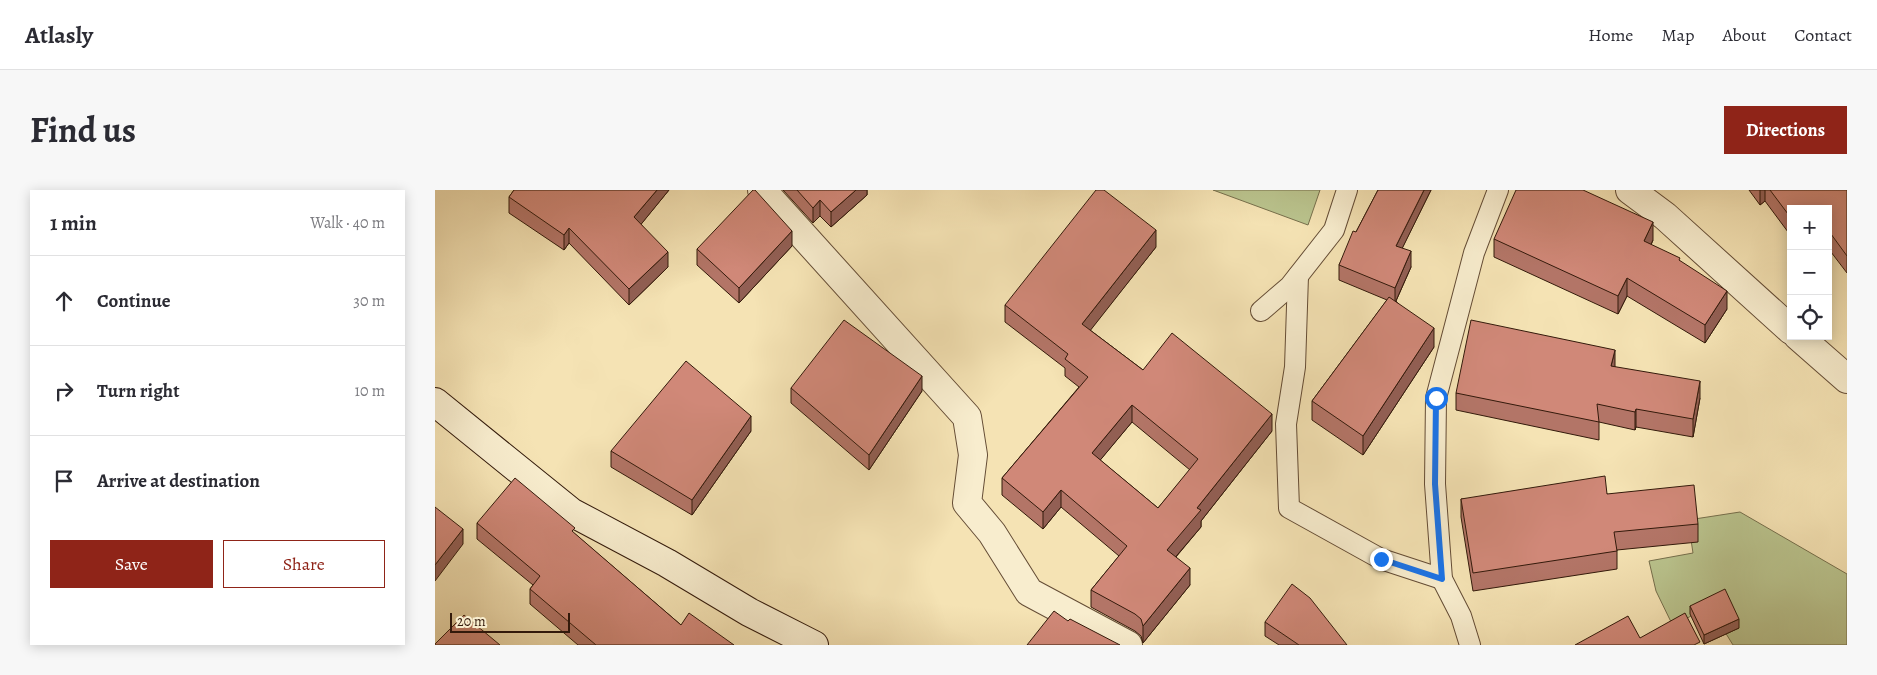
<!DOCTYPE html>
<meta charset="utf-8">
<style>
body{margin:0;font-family:Alegreya,serif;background:#f7f7f7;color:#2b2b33}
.controls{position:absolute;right:15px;top:15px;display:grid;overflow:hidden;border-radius:0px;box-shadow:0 2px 12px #0003}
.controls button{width:45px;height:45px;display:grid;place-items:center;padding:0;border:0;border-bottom:1px solid #e1e1e2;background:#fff;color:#2b2b33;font:25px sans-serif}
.scale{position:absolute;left:15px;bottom:12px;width:120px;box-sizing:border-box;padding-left:5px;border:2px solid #331a0b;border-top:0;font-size:14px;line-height:18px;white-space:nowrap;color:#331a0b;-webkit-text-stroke:4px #f8edce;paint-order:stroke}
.stop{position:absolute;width:15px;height:15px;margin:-11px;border:4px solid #1a73e8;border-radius:50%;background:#fff}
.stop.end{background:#1a73e8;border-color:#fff;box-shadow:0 1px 5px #0008}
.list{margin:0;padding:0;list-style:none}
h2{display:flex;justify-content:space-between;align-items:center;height:65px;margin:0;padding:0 20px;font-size:21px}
h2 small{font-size:16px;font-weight:400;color:#7c7c81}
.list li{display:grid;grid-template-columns:32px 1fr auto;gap:15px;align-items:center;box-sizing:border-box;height:90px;padding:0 20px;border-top:1px solid #e1e1e2}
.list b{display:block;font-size:19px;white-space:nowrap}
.list em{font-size:16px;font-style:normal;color:#7c7c81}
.actions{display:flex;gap:10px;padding:15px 20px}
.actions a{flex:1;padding:11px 0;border:1px solid #8f2418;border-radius:0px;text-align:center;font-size:18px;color:#8f2418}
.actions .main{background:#8f2418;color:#fff}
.icon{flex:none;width:28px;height:28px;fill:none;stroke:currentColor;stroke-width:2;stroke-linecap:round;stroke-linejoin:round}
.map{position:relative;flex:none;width:1412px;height:455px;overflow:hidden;border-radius:0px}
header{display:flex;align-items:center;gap:30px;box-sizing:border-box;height:70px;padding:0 25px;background:#fff;border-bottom:1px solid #e1e1e2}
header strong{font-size:24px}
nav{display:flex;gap:28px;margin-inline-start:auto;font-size:18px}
.intro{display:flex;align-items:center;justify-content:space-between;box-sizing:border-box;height:120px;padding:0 30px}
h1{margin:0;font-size:35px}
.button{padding:12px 22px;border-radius:0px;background:#8f2418;color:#fff;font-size:18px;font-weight:700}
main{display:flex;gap:30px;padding:0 30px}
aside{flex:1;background:#fff;border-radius:0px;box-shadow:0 2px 12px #0003}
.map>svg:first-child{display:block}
.green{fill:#bac48e;stroke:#766f4c}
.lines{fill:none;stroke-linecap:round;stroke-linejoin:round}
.lane-casing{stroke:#644c35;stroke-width:22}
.street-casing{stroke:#644c35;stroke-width:30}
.secondary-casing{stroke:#331a0b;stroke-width:30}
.lane{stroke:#f8edce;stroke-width:20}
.street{stroke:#f8edce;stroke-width:28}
.secondary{stroke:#f8edce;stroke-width:28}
.wall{fill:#b37567;stroke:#331a0b;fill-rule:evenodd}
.shaded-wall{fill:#925f54;stroke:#331a0b}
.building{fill:#d08878;stroke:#331a0b;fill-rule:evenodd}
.route{stroke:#1a73e8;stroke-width:6}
</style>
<header>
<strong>Atlasly</strong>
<nav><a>Home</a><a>Map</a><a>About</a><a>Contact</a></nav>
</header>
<div class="intro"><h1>Find us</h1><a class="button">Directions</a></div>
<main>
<aside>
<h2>1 min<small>Walk · 40 m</small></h2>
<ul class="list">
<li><svg class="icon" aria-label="ahead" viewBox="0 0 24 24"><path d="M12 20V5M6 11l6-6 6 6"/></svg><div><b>Continue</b></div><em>30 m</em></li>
<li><svg class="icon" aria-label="right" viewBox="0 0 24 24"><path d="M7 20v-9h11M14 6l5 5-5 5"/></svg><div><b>Turn right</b></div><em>10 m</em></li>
<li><svg class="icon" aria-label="arrive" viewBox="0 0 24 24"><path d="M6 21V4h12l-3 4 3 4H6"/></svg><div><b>Arrive at destination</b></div></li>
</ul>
<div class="actions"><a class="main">Save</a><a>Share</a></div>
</aside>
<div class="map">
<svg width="1412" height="455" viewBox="0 0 1412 455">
<rect width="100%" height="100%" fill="#f5e3b4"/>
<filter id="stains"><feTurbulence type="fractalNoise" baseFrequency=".004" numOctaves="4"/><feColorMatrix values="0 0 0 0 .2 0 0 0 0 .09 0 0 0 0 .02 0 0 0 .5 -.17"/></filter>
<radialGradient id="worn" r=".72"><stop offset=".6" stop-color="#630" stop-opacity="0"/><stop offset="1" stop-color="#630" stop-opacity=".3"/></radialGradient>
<g class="green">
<polygon points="778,0 885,0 873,35"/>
<polygon points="1305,322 1412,384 1412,455 1298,455 1274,416 1238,436 1221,401 1214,371 1258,363 1253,330"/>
</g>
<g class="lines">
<defs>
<g id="lane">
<polyline points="863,86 860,177 851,234 854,318 946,369 1007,389"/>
<polyline points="826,121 855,96 899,40 912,0"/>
<polyline points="1035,455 1026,426 1007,389 1000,294 1001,208 1039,63 1063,0"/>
</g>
<g id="street">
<polyline points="327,0 532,227 538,265 532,313 557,343 594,402 693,455"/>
<polyline points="1195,0 1230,26 1356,140"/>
<polyline points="1363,146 1412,189"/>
</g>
<polyline id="secondary" points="0,212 136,322 232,373 314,422 379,455"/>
</defs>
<use href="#lane" class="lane-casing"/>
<use href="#street" class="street-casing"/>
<use href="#secondary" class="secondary-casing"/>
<use href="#lane" class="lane"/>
<use href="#street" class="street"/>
<use href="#secondary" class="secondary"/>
</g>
<g class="wall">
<polygon points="79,0 234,0 206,34 233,77 194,115 134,53 129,60 74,23 74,7"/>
<polygon points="348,0 432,0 432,5 396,37 385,26 378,33"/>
<polygon points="943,0 996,0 967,58 976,77 961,111 999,157 928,265 877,230 877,211 952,110 904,90 904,75 921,42"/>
<polygon points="1314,0 1412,0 1412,83 1396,62 1356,19 1356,46 1330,11 1325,15"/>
<polygon points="1059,49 1218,50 1216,55 1245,71 1292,119 1270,153 1192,106 1183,124 1059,67"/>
<polygon points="357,56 304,113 262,75 262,59"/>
<path d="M721,57L655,140L708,180L837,241L766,331V337L741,367L755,395L708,453L706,446L700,441L656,417V400L684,366L626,317L608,339L567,305V288L644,197L630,186V178L570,132V115ZM697,232L755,280L723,318L665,270Z"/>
<polygon points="1180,177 1265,208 1258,247 1201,237 1200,240 1164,232 1164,250 1021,220 1021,203"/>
<polygon points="356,198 487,201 434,280 356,213"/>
<polygon points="316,241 257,325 176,277 176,261"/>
<polygon points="1172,304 1263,334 1263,352 1182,360 1182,379 1038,401 1026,327 1026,309"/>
<polygon points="42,333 140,344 246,435 299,455 143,455 95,414 95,399 98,395 42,349"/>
<polygon points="1255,416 1304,438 1269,454 1255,424"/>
<polygon points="830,432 912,455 844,455 830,446"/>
</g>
<g class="shaded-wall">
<polygon points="222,0 234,0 199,43 199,27"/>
<polygon points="421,0 432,0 432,5 396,37 396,22"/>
<polygon points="989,0 996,0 961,71 961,56"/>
<polygon points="1325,0 1330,0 1330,11 1325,15"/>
<polygon points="385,10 385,26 378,33 378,18"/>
<polygon points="1218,32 1218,50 1209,69 1209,51"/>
<polygon points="134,38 134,53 129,60 129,45"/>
<polygon points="721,40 721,57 647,151 647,134"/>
<polygon points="357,41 357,56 304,113 304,98"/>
<polygon points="1396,44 1396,62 1393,64 1393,46"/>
<polygon points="976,61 976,77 960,113 960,98"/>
<polygon points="233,62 233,77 194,115 194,99"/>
<polygon points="1192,88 1192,106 1183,124 1183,106"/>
<polygon points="1292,101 1292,119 1270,153 1270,135"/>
<polygon points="999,138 999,157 928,265 928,246"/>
<polygon points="1180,160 1180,178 1176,176"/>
<polygon points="487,186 487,201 434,280 434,265"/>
<polygon points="1265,191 1265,208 1258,247 1258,229"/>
<polygon points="697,215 697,232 657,280 657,263"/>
<polygon points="1201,219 1201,237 1200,240 1200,222"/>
<polygon points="837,224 837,241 766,331 766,337 732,377 732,360 762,318"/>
<polygon points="316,226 316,241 257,325 257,310"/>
<polygon points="626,300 626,317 608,339 608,322"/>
<polygon points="28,339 28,354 0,391 0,375"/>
<polygon points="755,378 755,395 708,453 708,436"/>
<polygon points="1304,429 1304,438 1269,454 1269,445"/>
</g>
<g class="building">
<polygon points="79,0 222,0 199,27 233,62 194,99 134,38 129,45 74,7"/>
<polygon points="318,0 320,0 357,41 304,98 262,59"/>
<polygon points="362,0 421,0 396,22 385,10 378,18"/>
<path d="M661,0H669L721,40L647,134L708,180L737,143L837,224L762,318L766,320L732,360L755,378L708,436L706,429L700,424L656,400L692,356L626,300L608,322L567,288L653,187L630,169L633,164L570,115ZM697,215L763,269L723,318L657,263Z"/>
<polygon points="943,0 989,0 961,56 976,61 960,98 904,75 918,41 921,42"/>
<polygon points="1081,0 1148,0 1218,32 1209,51 1245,68 1244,70 1292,101 1270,135 1192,88 1183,106 1059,49"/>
<polygon points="1335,0 1412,0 1412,66 1396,44 1393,46 1393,19 1356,19 1356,28"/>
<polygon points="954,107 999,138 928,246 877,211"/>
<polygon points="409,130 487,186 434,265 356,198"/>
<polygon points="1036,130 1180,160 1176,176 1265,191 1258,229 1201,219 1200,222 1162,214 1164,232 1021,203"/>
<polygon points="251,171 316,226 257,310 176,261"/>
<polygon points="1170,286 1172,304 1259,295 1263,334 1179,342 1182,361 1038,383 1026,309"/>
<polygon points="80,288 140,338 137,341 246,435 254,423 299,455 161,455 95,399 105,386 42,333"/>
<polygon points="0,317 28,339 0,375"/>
<polygon points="857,394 875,408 912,455 864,455 830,432"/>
<polygon points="1290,399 1304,429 1269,445 1255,416"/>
<polygon points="619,421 633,431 635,429 685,455 592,455"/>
<polygon points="1250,423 1265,452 1259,455 1140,455 1193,426 1205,448"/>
<polygon points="29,425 65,455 0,455 0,454"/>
</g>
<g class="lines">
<polyline class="route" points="946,369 1007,389 1000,294 1001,208"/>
</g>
<rect width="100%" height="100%" filter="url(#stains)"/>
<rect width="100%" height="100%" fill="url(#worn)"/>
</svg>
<div class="controls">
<button>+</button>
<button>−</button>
<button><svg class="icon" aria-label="locate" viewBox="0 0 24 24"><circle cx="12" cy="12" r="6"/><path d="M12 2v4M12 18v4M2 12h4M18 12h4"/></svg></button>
</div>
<div class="scale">20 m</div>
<div class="stop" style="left:1001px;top:208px"></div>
<div class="stop end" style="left:946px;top:369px"></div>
</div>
</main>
